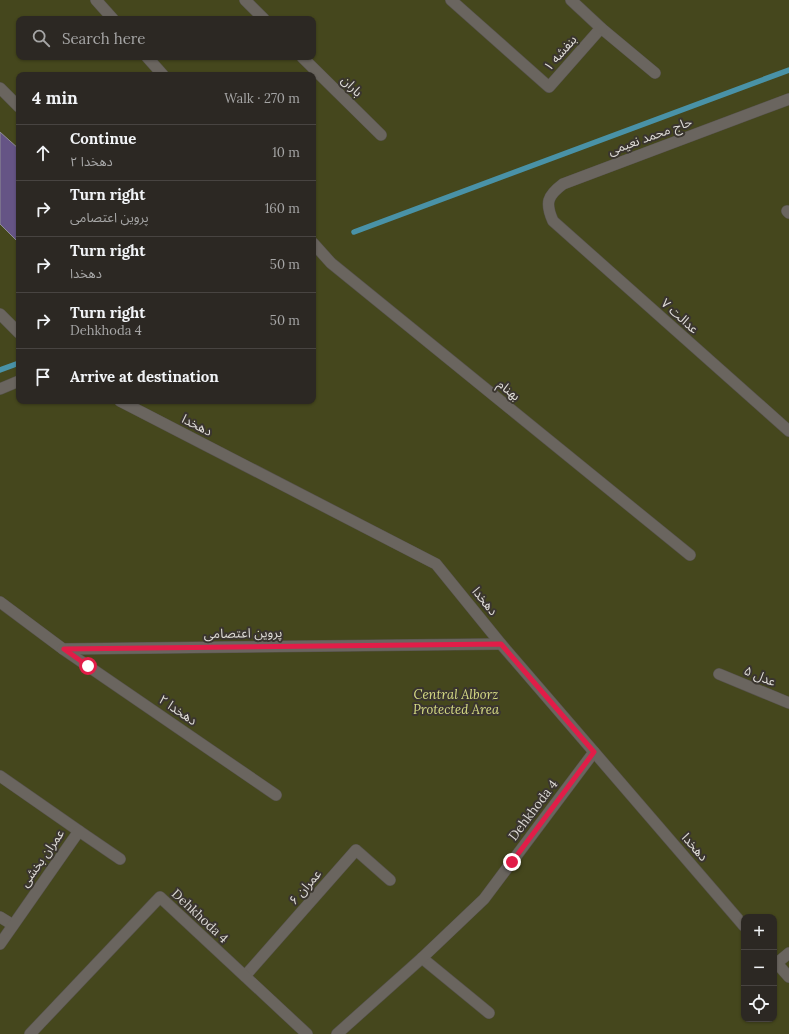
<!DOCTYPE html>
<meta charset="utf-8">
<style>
body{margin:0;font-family:Lora,"Noto Sans Arabic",serif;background:#383430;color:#f1f3f6}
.controls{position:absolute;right:12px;bottom:12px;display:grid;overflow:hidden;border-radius:8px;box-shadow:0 1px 3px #0004}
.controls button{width:36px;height:36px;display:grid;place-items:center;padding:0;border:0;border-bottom:1px solid #484441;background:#2c2823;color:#f1f3f6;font:20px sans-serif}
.stop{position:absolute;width:12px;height:12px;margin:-9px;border:3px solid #e11d48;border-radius:50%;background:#fff}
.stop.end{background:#e11d48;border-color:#fff;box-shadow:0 1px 4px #0008}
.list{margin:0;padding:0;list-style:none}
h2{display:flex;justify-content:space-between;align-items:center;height:52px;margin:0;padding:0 16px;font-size:17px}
h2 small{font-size:13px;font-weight:400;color:#a6a6a6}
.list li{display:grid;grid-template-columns:26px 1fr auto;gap:12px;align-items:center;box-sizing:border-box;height:56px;padding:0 16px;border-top:1px solid #484441}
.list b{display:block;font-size:15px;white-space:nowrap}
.list p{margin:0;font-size:13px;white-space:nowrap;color:#a6a6a6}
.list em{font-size:13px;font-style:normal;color:#a6a6a6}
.icon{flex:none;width:22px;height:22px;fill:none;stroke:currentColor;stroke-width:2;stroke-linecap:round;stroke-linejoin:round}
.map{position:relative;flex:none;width:789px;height:1034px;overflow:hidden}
.search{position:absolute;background:#2c2823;box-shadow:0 1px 3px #0004;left:16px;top:16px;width:300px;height:44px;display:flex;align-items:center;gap:10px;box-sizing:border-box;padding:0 14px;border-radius:8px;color:#a6a6a6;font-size:15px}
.panel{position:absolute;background:#2c2823;box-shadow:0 1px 3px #0004;left:16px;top:72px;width:300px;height:332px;border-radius:8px}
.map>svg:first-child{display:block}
.green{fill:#45471d;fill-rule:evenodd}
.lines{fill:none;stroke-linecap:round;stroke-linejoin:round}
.stream{stroke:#4992a7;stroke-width:5.5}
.building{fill:#655485;stroke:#8f8d95}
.minor-casing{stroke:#56524c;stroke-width:12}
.tertiary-casing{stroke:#56524c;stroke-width:12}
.minor{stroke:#6a655f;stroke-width:11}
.tertiary{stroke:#6a655f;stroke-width:11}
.route{stroke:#e11d48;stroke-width:5}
.labels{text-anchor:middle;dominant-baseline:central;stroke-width:4;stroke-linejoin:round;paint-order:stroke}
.street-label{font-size:13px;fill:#dddad6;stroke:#3a352f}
.park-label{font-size:13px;font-style:italic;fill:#d7dc85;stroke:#3a352f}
</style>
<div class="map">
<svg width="789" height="1034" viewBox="0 0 789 1034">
<rect width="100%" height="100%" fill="#3a352f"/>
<path class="green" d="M0,0H789V1034H0ZM19,19H313V57H19ZM19,75H313V401H19ZM744,917H774V1019H744Z"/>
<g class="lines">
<g class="stream">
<polyline points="354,232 789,70"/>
<polyline points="0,370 19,363"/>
</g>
</g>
<polygon class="building" points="0,132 19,149 19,237 16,240 0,224"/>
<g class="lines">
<defs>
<g id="minor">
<polyline points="96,0 113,19"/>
<polyline points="245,0 264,19"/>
<polyline points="451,0 549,87 601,28 655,73"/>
<polyline points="571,0 601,28"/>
<polyline points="147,57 163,75"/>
<polyline points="302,57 381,135"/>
<polyline points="0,88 19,107"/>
<path d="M789,99L563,184C547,196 545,203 553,221L789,431"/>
<polyline points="787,211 789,213"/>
<polyline points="313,243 331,263 690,555"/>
<polyline points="0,389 19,381"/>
<polyline points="0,602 63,649 501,644"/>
<polyline points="63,649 276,795"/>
<polyline points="719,674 789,703"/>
<polyline points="0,776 79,831"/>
<polyline points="0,917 13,925"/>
<polyline points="0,944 79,831 120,859"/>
<polyline points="422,958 489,1013"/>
<polyline points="777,963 789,953"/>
<polyline points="245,976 356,850 390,880"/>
<polyline points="30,1034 160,897 307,1034"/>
<polyline points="337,1034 422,958 484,899 594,752"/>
</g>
<g id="tertiary">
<polyline points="0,314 19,333"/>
<polyline points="120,401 436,564 501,644 744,926"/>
<polyline points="774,960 789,977"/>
</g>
</defs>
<use href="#minor" class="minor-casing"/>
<use href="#tertiary" class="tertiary-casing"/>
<use href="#minor" class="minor"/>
<use href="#tertiary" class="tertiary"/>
</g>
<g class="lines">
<polyline class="route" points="88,666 64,649 501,644 594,752 512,862"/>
</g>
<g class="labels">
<g class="street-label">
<text transform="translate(560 53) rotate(-49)">بنفشه ۱</text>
<text transform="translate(352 86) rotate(45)">باران</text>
<text transform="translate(650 136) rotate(-20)">حاج محمد نعیمی</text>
<text transform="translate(680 316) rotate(42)">۷ عدالت</text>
<text transform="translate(509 390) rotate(39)">بهنام</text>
<text transform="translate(197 425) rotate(27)">دهخدا</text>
<text transform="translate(485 601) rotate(51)">دهخدا</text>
<text transform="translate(243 633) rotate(-1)">پروین اعتصامی</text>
<text transform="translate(760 676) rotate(23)">عدل ۵</text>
<text transform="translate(178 710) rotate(34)">دهخدا ۲</text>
<text transform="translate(533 810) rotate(-53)">Dehkhoda 4</text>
<text transform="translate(695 847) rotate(49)">دهخدا</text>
<text transform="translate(42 858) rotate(-55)">عمران بخشی</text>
<text transform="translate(305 887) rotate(-49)">عمران ۶</text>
<text transform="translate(200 916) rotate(43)">Dehkhoda 4</text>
</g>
<g class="park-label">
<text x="456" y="694">Central Alborz<tspan x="456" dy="15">Protected Area</tspan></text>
</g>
</g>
</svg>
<div class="controls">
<button>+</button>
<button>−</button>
<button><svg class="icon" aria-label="locate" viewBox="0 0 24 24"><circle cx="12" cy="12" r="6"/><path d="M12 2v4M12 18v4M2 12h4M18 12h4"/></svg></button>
</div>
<div class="stop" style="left:88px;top:666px"></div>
<div class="stop end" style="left:512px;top:862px"></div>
<div class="search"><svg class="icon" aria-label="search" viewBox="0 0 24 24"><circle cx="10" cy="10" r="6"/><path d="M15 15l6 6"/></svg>Search here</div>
<section class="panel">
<h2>4 min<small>Walk · 270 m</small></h2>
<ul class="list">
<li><svg class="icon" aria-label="ahead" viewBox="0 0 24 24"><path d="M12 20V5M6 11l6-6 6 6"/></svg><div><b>Continue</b><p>دهخدا ۲</p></div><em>10 m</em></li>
<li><svg class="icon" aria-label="right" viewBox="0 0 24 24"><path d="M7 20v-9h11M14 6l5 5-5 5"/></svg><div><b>Turn right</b><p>پروین اعتصامی</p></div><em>160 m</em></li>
<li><svg class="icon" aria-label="right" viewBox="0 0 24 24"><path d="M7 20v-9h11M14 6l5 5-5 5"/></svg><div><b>Turn right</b><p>دهخدا</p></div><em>50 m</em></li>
<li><svg class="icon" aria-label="right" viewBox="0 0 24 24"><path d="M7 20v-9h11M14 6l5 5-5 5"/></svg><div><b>Turn right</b><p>Dehkhoda 4</p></div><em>50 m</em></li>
<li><svg class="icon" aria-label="arrive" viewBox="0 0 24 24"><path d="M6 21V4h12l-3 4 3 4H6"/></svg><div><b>Arrive at destination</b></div></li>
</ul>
</section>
</div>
